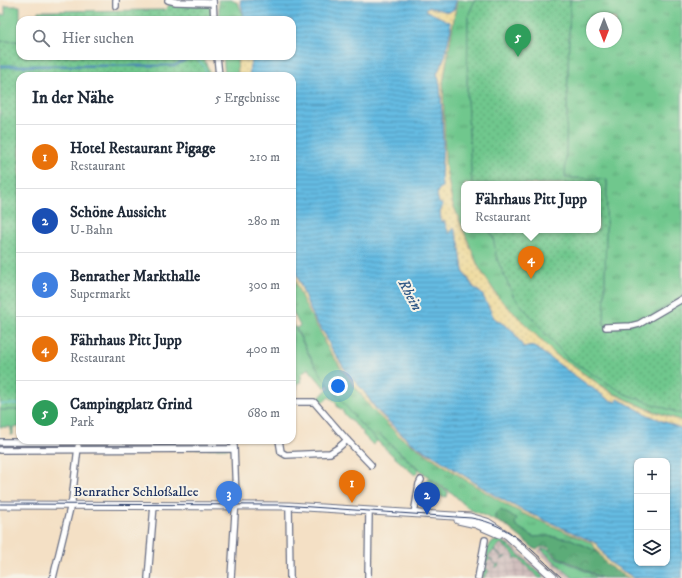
<!DOCTYPE html>
<html lang="de">
<meta charset="utf-8">
<style>
body{margin:0;font-family:"IM FELL DW Pica",serif;background:#f6f6f7;color:#1f2937}
.controls{position:absolute;right:12px;bottom:12px;display:grid;overflow:hidden;border-radius:8px;box-shadow:0 1px 3px #0004}
.controls button{width:36px;height:36px;display:grid;place-items:center;padding:0;border:0;border-bottom:1px solid #e0e1e3;background:#fff;color:#1f2937;font:20px sans-serif}
.compass{position:absolute;left:586px;top:12px;width:36px;height:36px;border-radius:50%;background:#fff;box-shadow:0 1px 3px #0004;rotate:180deg}
.you{position:absolute;left:338px;top:386px;width:14px;height:14px;margin:-10px;border:3px solid #fff;border-radius:50%;background:#1a73e8;box-shadow:0 0 0 6px #1a73e833}
.badge{display:grid;place-items:center;width:26px;height:26px;border-radius:50%;background:#7c3aed;color:#fff;font-size:13px;font-weight:700}
.pin{position:absolute;translate:-50% -33px;filter:drop-shadow(0 1px 2px #0008)}
.pin::after{content:'';position:absolute;top:21px;width:14px;height:12px;background:inherit;clip-path:polygon(0 0,100% 0,50% 100%)}
.popup{position:absolute;left:461px;top:181px;width:140px;height:52px;box-sizing:border-box;display:grid;place-content:center;border-radius:8px;background:#fff;filter:drop-shadow(0 1px 3px #0005);font-size:13px;white-space:nowrap;color:#747a83}
.popup b{font-size:15px;color:#1f2937}
.popup::after{content:'';position:absolute;left:50%;top:100%;margin-left:-8px;border:8px solid transparent;border-top-color:#fff}
.list{margin:0;padding:0;list-style:none}
h2{display:flex;justify-content:space-between;align-items:center;height:52px;margin:0;padding:0 16px;font-size:17px}
h2 small{font-size:13px;font-weight:400;color:#747a83}
.list li{display:grid;grid-template-columns:26px 1fr auto;gap:12px;align-items:center;box-sizing:border-box;height:64px;padding:0 16px;border-top:1px solid #e0e1e3}
.list b{display:block;font-size:15px;white-space:nowrap}
.list p{margin:0;font-size:13px;white-space:nowrap;color:#747a83}
.list em{font-size:13px;font-style:normal;color:#747a83}
.icon{flex:none;width:22px;height:22px;fill:none;stroke:currentColor;stroke-width:2;stroke-linecap:round;stroke-linejoin:round}
.map{position:relative;flex:none;width:682px;height:578px;overflow:hidden}
.search{position:absolute;background:#fff;box-shadow:0 1px 3px #0004;left:16px;top:16px;width:280px;height:44px;display:flex;align-items:center;gap:10px;box-sizing:border-box;padding:0 14px;border-radius:12px;color:#747a83;font-size:15px}
.panel{position:absolute;background:#fff;box-shadow:0 1px 3px #0004;left:16px;top:72px;width:280px;height:372px;border-radius:12px}
.map>svg:first-child{display:block}
.industrial{fill:url(#industrial-grid)}
.grass{fill:url(#grass-tufts);stroke:#467b76;fill-rule:evenodd}
.forest{fill:url(#forest-crowns);stroke:#3c6e6b}
.sand{fill:url(#sand-dots);stroke:#84847e}
.park{fill:url(#park-dots);stroke:#467b76}
.garden{fill:#70c78d;stroke:#467b76}
.water{fill:url(#water-rules);stroke:#4075a0;fill-rule:evenodd}
.lines{fill:none;stroke-linecap:round;stroke-linejoin:round}
.stream{stroke:#65bbe2;stroke-width:1}
.minor-casing{stroke:#676d82;stroke-width:8}
.major-casing{stroke:#676d82;stroke-width:9}
.minor{stroke:#fff;stroke-width:5.5}
.major{stroke:#fff;stroke-width:7}
.tram{stroke:#1b2f5e;stroke-width:1}
.labels{text-anchor:middle;dominant-baseline:central;stroke-width:4;stroke-linejoin:round;paint-order:stroke}
.street-label{font-size:14px;fill:#1b2f5e;stroke:#f7f3e8}
.water-label{font-size:15px;font-style:italic;fill:#315986;stroke:#f7f3e8}
</style>
<div class="map">
<svg width="682" height="578" viewBox="0 0 682 578">
<defs>
<pattern id="industrial-grid" width="8" height="8" patternUnits="userSpaceOnUse"><rect width="8" height="8" fill="#d1bfbd"/><path d="M0 4h8M4 0v8" fill="none" stroke="#b3a4a5"/></pattern>
<pattern id="grass-tufts" width="24" height="20" patternUnits="userSpaceOnUse"><rect width="24" height="20" fill="#70c78d"/><path d="M3 7l-1-3M5 7V3M7 7l1-3M15 17l-1-3M17 17v-4M19 17l1-3" fill="none" stroke="#5ba276"/></pattern>
<pattern id="forest-crowns" width="20" height="18" patternUnits="userSpaceOnUse"><rect width="20" height="18" fill="#5cac78"/><path d="M2 6a3 3 0 1 1 6 0M12 15a3 3 0 1 1 6 0" fill="none" stroke="#4b8c66"/></pattern>
<pattern id="sand-dots" width="8" height="8" patternUnits="userSpaceOnUse"><rect width="8" height="8" fill="#eeda9e"/><path d="M2 2h.1M6 6h.1" fill="none" stroke="#ccbb8a" stroke-width="1.8" stroke-linecap="round"/></pattern>
<pattern id="park-dots" width="8" height="8" patternUnits="userSpaceOnUse"><rect width="8" height="8" fill="#70c78d"/><path d="M2 2h.1M6 6h.1" fill="none" stroke="#5ba276" stroke-width="1.8" stroke-linecap="round"/></pattern>
<pattern id="water-rules" width="6" height="5" patternUnits="userSpaceOnUse"><rect width="6" height="5" fill="#65bbe2"/><path d="M0 2.5h6" fill="none" stroke="#5298ba"/></pattern>
</defs>
<rect width="100%" height="100%" fill="#f7f3e8"/>
<filter id="ink" filterUnits="userSpaceOnUse"><feTurbulence type="fractalNoise" baseFrequency=".025" numOctaves="2"/><feDisplacementMap in="SourceGraphic" scale="8" xChannelSelector="R" yChannelSelector="G"/><feConvolveMatrix kernelMatrix="1 2 1 2 8 2 1 2 1" color-interpolation-filters="sRGB"/></filter>
<filter id="wash" filterUnits="userSpaceOnUse"><feTurbulence type="fractalNoise" baseFrequency=".012" numOctaves="4" result="noise"/><feDisplacementMap in="SourceGraphic" scale="16" xChannelSelector="R" yChannelSelector="G"/><feGaussianBlur stdDeviation="0.9" result="paint"/><feColorMatrix in="noise" values="0 0 0 0 0 0 0 0 0 0 0 0 0 0 0 0 0 1.4 0 .05"/><feComposite in="paint" operator="in"/></filter>
<g filter="url(#wash)">
<rect width="100%" height="100%" fill="#f4e0c5"/>
<g class="industrial">
<polygon points="501,538 514,546 549,578 482,578 487,550 491,543"/>
<polygon points="541,549 548,549 556,556 600,578 567,578 537,551"/>
</g>
<g class="grass">
<polygon points="218,0 231,0 238,3 243,15 239,17 240,20 220,20"/>
<polygon points="457,0 475,0 468,16 467,99 472,184 464,184 464,230 489,230 493,237 500,266 514,297 625,394 682,414 682,421 650,410 612,393 555,354 498,297 478,266 452,202 445,162 443,83"/>
<path d="M570,0H682V297L645,319L635,323L604,325L607,179L565,178ZM592,18H616V42H592Z"/>
<polygon points="223,56 237,56 238,76 225,76"/>
<path d="M292,273L306,306L324,338V342L344,372L371,408L399,436L469,482L505,504L522,513L592,543L598,552L571,539L546,536L534,537L516,526L515,523L496,513L494,520L469,509L452,493L427,476L379,434L418,469V472L415,475C375,441 336,403 310,356C305,347 301,337 296,328L300,326L292,310Z"/>
<polygon points="232,443 232,448 0,449 0,444"/>
<polygon points="428,478 448,492 447,497 419,493"/>
<polygon points="500,539 510,547 545,578 539,578 517,557 515,559 514,558 515,556 501,543 494,550 503,558 505,556 506,557 501,560 503,558 494,550 488,557 497,565 499,563 499,565 497,567 495,567 497,565 490,559 486,563 487,565 485,567 489,571 484,578 482,578 487,550 491,543"/>
<polygon points="541,549 548,549 555,557 600,578 573,578"/>
</g>
<polygon class="forest" points="501,510 517,519 515,523 516,526 534,537 546,536 571,539 598,552 609,566 629,578 602,578 556,556 548,547 541,547 536,550 505,525 494,520 496,513"/>
<g class="sand">
<polygon points="456,0 457,0 443,83 445,162 452,202 478,266 498,297 555,354 612,393 650,410 682,421 682,429 648,415 618,399 617,402 609,400 533,346 524,348 512,330 494,318 482,294 474,287 463,271 459,243 454,228 449,235 444,221 441,222 439,203 436,194 438,189 442,187 441,176 443,143 442,114 440,84 437,74 445,56 425,10 428,7 449,12 454,9"/>
<path d="M237,56H257C249,61 249,68 250,76H238Z"/>
<path d="M292,262L309,307L316,322L326,336L330,346L348,374L362,389L376,410L390,425L399,433L425,452L434,456L494,495L520,509L594,542L597,544L609,562L634,578H638H629L613,569L605,562L592,543L522,513L505,504L469,482L399,436L371,408L344,372L324,342V338C312,318 292,285 292,262Z"/>
</g>
<g class="park">
<polygon points="475,0 570,0 565,178 607,179 604,325 635,323 645,319 682,297 682,414 625,394 567,358 514,297 497,259 493,237 489,230 598,230 598,184 472,184 467,99 468,16"/>
<polygon points="169,5 211,6 212,20 38,20 38,11 165,10"/>
<path d="M0,41H20V56H201C206,63 209,67 209,76H20V410H0Z"/>
</g>
<g class="garden">
<polygon points="5,6 20,6 20,41 0,41 0,27 2,24 0,22 0,15 5,15"/>
<polygon points="292,322 310,357 328,385 325,388 308,368 300,376 302,377 300,380 301,382 297,383 297,389 292,389"/>
<polygon points="330,386 361,425 377,441 373,445 363,435 363,432 343,413 343,411 337,406 336,402 329,397 323,402 318,399"/>
<polygon points="0,410 20,410 20,427 13,427 13,435 11,435 11,427 0,427"/>
</g>
<g class="water">
<path d="M240,0H456L454,9L449,12L428,7L425,10L450,22L451,28L445,56L437,74L440,84L442,114L443,143L441,176L442,187C435,191 437,196 439,203L443,205L440,212L441,222L444,221L449,234L454,228L459,243L463,271L473,287L482,294L494,318L512,330L524,348L533,346L609,400L616,402L618,399L648,415L682,429V578H634L609,562L597,544L594,542L520,509L494,495L434,456L410,442L377,410L362,389L348,374L330,346L326,336L316,322L309,307L292,262V76H250C245,48 274,56 292,56V20H245ZM637,461H667V563H637Z"/>
<polygon points="198,56 198,58 190,59 175,66 0,67 0,65 174,65 190,57"/>
</g>
<g class="lines">
<g class="stream">
<path d="M198,57V61C204,65 207,69 205,76"/>
<polyline points="0,404 20,404"/>
</g>
</g>
</g>
<g filter="url(#ink)">
<g class="lines">
<defs>
<g id="minor">
<polyline points="116,0 116,6"/>
<polyline points="168,0 176,2 213,3"/>
<polyline points="213,0 214,20"/>
<polyline points="217,56 219,76"/>
<polyline points="606,327 631,326 639,324 682,299"/>
<polyline points="292,402 314,402 347,440 371,465"/>
<polyline points="279,440 281,452 286,455 330,453 338,448 347,440"/>
<polyline points="0,442 234,442"/>
<polyline points="0,450 234,449"/>
<polyline points="289,506 290,578"/>
<polyline points="414,514 419,484 421,480"/>
<polyline points="53,578 72,500 78,447"/>
<polyline points="148,578 154,505"/>
<polyline points="231,578 236,498 234,446"/>
<polyline points="368,578 369,511"/>
<polyline points="478,578 485,540"/>
</g>
<g id="major">
<polyline points="0,505 289,506 470,517 487,522 507,535 554,578"/>
<polyline points="458,520 476,524 499,534"/>
</g>
</defs>
<use href="#minor" class="minor-casing"/>
<use href="#major" class="major-casing"/>
<use href="#minor" class="minor"/>
<use href="#major" class="major"/>
<path class="tram" d="M0,504L282,505L471,518C511,524 533,552 562,578"/>
</g>
</g>
<g class="labels">
<g class="street-label">
<text x="136" y="492">Benrather Schloßallee</text>
</g>
<g class="water-label">
<text transform="translate(410 295) rotate(62)">Rhein</text>
</g>
</g>
</svg>
<div class="controls">
<button>+</button>
<button>−</button>
<button><svg class="icon" aria-label="layers" viewBox="0 0 24 24"><path d="M12 4l9 5-9 5-9-5zM3 14l9 5 9-5"/></svg></button>
</div>
<svg class="compass" viewBox="-18 -18 36 36"><path d="M0-13l5 13h-10z" fill="#e53935"/><path d="M0 13l5-13h-10z" fill="#747a83"/></svg>
<div class="you"></div>
<div class="pin badge" style="left:352px;top:503px;background:#e8710a">1</div>
<div class="pin badge" style="left:427px;top:515px;background:#1a4fb4">2</div>
<div class="pin badge" style="left:229px;top:514px;background:#3f7fe0">3</div>
<div class="pin badge" style="left:531px;top:279px;background:#e8710a">4</div>
<div class="popup"><b>Fährhaus Pitt Jupp</b>Restaurant</div>
<div class="pin badge" style="left:518px;top:57px;background:#2e9e5b">5</div>
<div class="search"><svg class="icon" aria-label="search" viewBox="0 0 24 24"><circle cx="10" cy="10" r="6"/><path d="M15 15l6 6"/></svg>Hier suchen</div>
<section class="panel">
<h2>In der Nähe<small>5 Ergebnisse</small></h2>
<ul class="list">
<li><span class="badge" style="background:#e8710a">1</span><div><b>Hotel Restaurant Pigage</b><p>Restaurant</p></div><em>210 m</em></li>
<li><span class="badge" style="background:#1a4fb4">2</span><div><b>Schöne Aussicht</b><p>U-Bahn</p></div><em>280 m</em></li>
<li><span class="badge" style="background:#3f7fe0">3</span><div><b>Benrather Markthalle</b><p>Supermarkt</p></div><em>300 m</em></li>
<li><span class="badge" style="background:#e8710a">4</span><div><b>Fährhaus Pitt Jupp</b><p>Restaurant</p></div><em>400 m</em></li>
<li><span class="badge" style="background:#2e9e5b">5</span><div><b>Campingplatz Grind</b><p>Park</p></div><em>680 m</em></li>
</ul>
</section>
</div>
